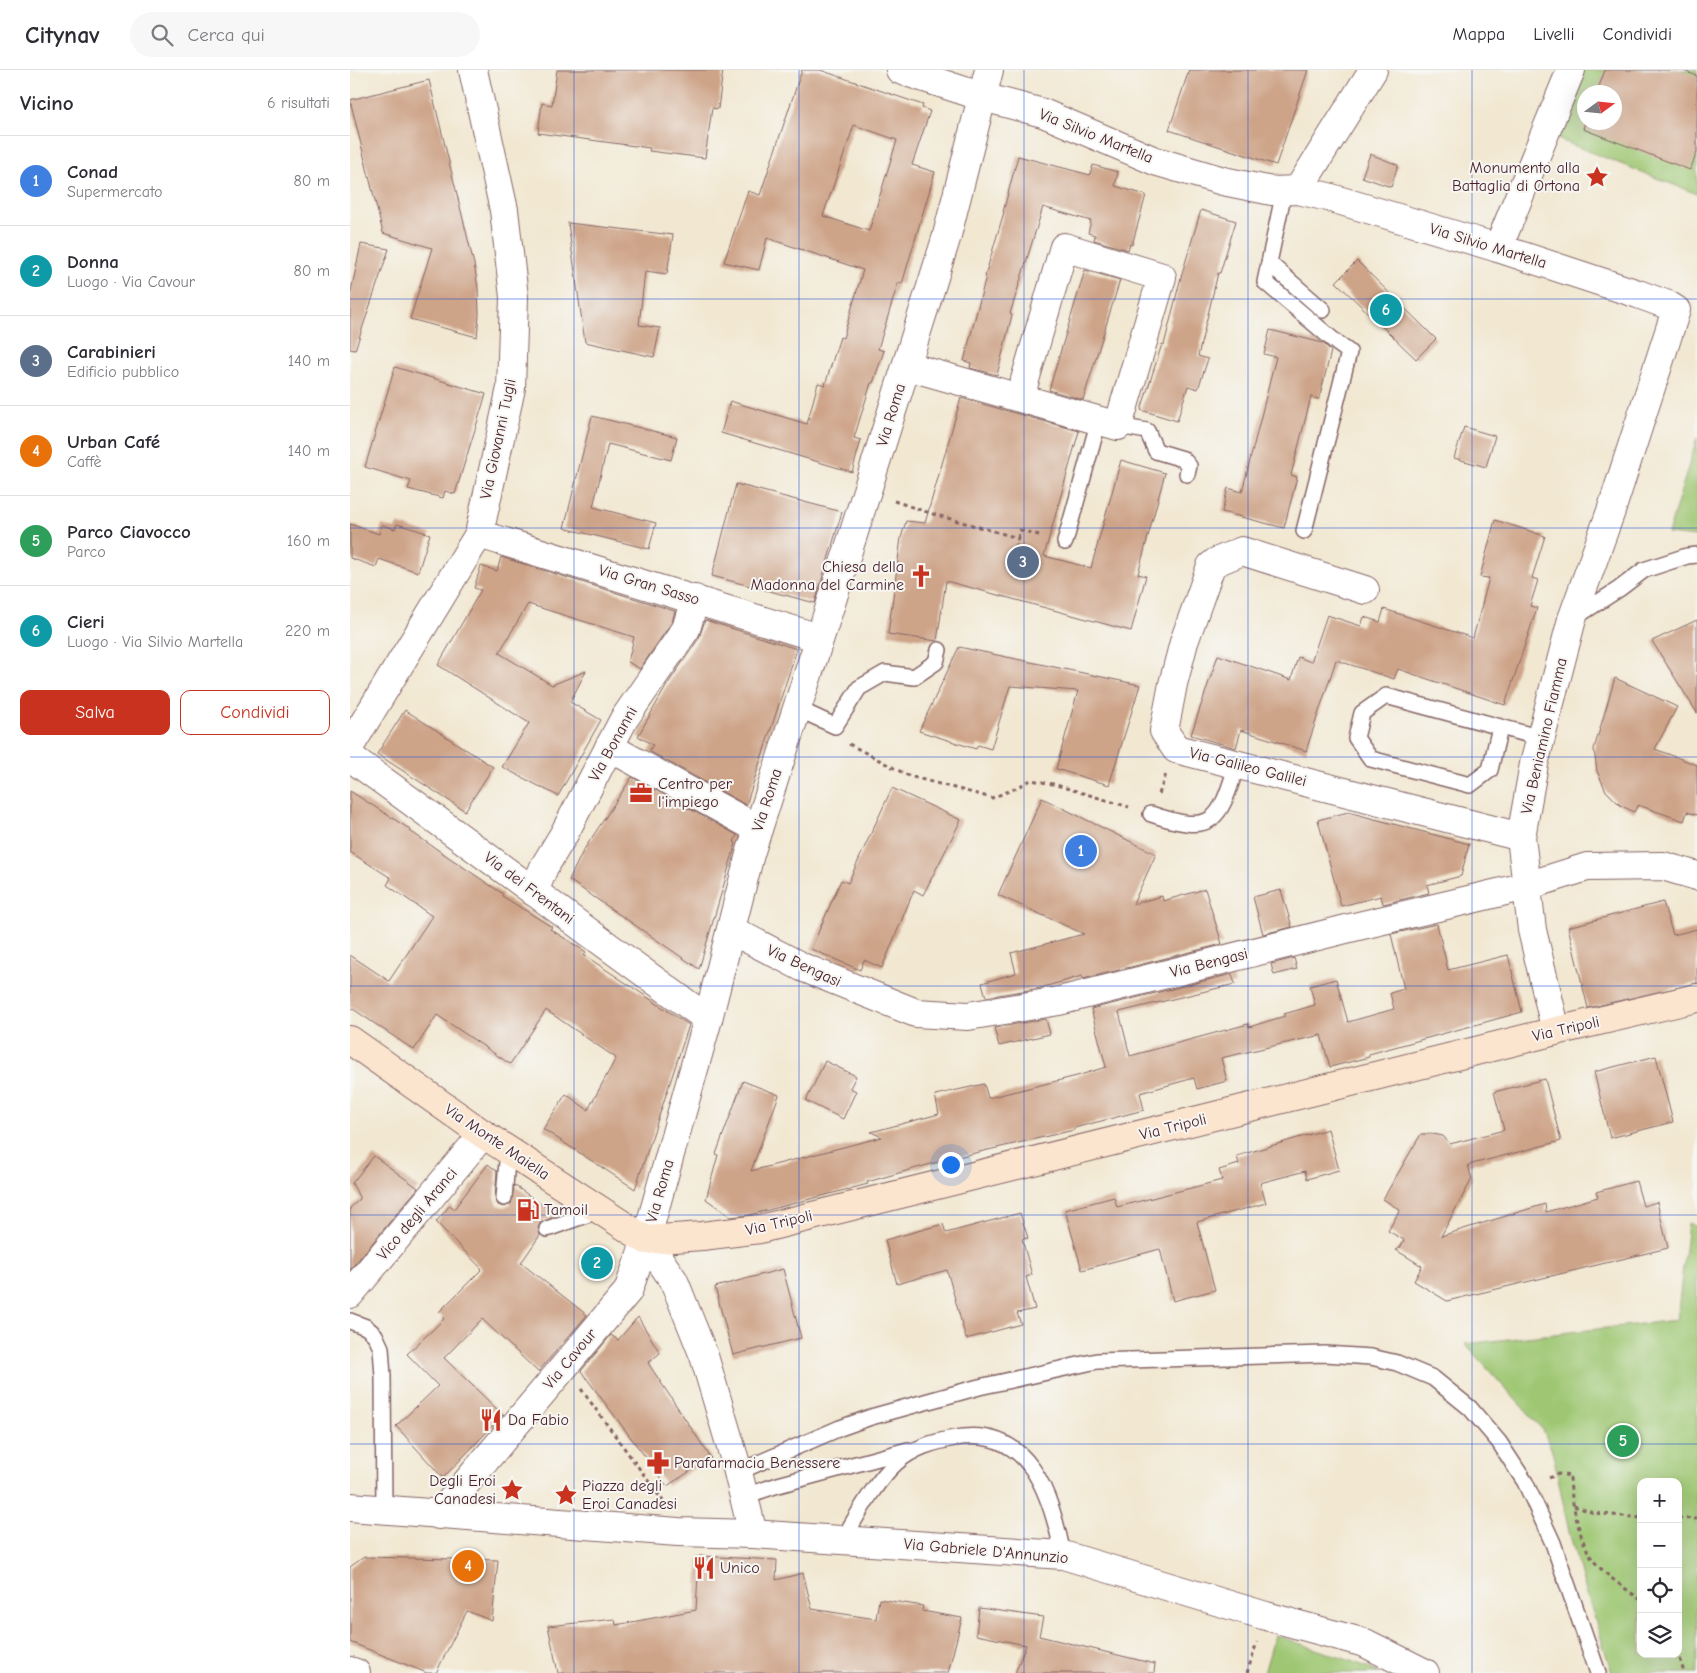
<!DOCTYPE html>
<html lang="it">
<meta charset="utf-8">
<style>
body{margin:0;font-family:"Comic Neue",sans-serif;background:#f7f7f7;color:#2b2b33}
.controls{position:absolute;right:15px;bottom:15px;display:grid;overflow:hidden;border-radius:10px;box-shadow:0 5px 20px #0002}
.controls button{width:45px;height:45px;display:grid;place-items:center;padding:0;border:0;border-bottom:1px solid #e1e1e2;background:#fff;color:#2b2b33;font:25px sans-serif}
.compass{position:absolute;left:1227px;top:15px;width:45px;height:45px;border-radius:50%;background:#fff;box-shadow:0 5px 20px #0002;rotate:75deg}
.you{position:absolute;left:600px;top:1094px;width:18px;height:18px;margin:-12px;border:4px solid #fff;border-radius:50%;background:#1a73e8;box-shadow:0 0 0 8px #1a73e833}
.badge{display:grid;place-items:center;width:32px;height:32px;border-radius:50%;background:#c8321e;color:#fff;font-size:16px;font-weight:700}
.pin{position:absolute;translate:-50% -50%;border:2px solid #fff;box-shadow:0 1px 5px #0006}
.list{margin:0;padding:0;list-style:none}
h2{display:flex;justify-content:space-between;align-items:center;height:65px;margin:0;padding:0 20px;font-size:21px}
h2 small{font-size:16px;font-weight:400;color:#7c7c81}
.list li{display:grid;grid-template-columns:32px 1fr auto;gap:15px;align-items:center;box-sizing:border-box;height:90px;padding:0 20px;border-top:1px solid #e1e1e2}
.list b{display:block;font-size:19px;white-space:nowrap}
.list p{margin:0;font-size:16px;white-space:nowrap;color:#7c7c81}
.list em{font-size:16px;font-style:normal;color:#7c7c81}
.actions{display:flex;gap:10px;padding:15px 20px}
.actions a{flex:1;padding:11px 0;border:1px solid #c8321e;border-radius:10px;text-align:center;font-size:18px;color:#c8321e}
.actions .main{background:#c8321e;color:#fff}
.icon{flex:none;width:28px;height:28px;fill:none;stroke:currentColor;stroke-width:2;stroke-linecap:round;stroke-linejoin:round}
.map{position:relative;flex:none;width:1347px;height:1603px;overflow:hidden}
header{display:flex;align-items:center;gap:30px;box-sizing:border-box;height:70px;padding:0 25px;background:#fff;border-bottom:1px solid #e1e1e2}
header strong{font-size:24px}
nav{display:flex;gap:28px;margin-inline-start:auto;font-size:18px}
.search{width:350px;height:45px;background:#f7f7f7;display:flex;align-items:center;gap:12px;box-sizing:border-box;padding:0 18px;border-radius:28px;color:#7c7c81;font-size:19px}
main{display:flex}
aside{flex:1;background:#fff}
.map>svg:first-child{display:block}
.green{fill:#9fc773;stroke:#74734f;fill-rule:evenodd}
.building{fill:#cea489;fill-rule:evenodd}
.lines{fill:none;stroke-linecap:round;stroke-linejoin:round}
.lane-casing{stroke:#856565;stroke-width:18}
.street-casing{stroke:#856565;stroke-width:30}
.secondary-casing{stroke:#856565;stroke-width:30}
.path{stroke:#856565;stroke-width:3;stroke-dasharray:4 4;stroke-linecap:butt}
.lane{stroke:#fff;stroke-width:15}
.street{stroke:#fff;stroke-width:28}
.secondary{stroke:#fce5cf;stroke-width:28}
.grid{fill:none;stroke:#1d4ed8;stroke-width:1;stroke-opacity:0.55}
.labels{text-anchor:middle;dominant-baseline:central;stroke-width:4;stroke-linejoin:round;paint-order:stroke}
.street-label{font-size:16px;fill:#4a1f2b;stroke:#f6f6f2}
.poi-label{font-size:16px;fill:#4a1f2b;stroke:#f6f6f2;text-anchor:start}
</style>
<header>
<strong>Citynav</strong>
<div class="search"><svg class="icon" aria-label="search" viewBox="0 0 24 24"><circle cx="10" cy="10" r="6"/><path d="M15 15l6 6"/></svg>Cerca qui</div>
<nav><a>Mappa</a><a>Livelli</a><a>Condividi</a></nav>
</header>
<main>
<aside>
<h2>Vicino<small>6 risultati</small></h2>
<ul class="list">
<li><span class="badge" style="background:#3f7fe0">1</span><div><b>Conad</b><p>Supermercato</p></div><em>80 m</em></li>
<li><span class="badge" style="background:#0f9aa8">2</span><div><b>Donna</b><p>Luogo · Via Cavour</p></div><em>80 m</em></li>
<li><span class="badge" style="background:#5c6f8a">3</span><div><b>Carabinieri</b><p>Edificio pubblico</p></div><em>140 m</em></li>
<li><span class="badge" style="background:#e8710a">4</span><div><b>Urban Café</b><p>Caffè</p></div><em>140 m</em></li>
<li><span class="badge" style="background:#2e9e5b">5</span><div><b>Parco Ciavocco</b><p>Parco</p></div><em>160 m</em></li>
<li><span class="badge" style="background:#0f9aa8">6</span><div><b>Cieri</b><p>Luogo · Via Silvio Martella</p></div><em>220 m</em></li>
</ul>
<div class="actions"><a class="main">Salva</a><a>Condividi</a></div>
</aside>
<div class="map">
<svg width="1347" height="1603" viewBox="0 0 1347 1603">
<rect width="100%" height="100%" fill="#f6f6f2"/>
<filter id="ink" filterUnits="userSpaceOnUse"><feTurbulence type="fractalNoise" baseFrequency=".02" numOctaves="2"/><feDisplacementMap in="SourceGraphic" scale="10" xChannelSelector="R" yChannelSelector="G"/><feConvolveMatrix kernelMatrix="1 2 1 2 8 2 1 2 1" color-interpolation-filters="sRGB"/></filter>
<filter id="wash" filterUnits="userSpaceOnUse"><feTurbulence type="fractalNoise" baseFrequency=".0096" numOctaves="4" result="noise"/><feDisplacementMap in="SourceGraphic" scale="20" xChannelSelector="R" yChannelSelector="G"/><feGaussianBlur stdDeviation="1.12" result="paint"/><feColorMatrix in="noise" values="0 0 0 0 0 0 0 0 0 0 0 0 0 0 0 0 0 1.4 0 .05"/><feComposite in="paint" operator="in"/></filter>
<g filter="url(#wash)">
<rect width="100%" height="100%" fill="#f2e8d2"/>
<g class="green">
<path d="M1231,0H1347V124L1205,68ZM1234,22H1264V52H1234Z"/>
<polygon points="1347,368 1347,467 1318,464"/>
<path d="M1338,1153L1347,1157V1603H1262L1235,1518L1219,1462L1203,1383L1193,1360L1115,1274L1327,1250ZM1291,1412H1328V1584H1291Z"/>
<polygon points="925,1565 1015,1596 1029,1603 914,1603"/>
</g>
<g id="blocks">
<g class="building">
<polygon points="207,0 373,0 368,39 362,38 355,88 299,81 300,78 188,63 192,33 202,35"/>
<path d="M452,0H470L573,35L572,38L580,41L562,95L585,102L552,214L548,213L528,279L534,281L523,313H521L504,368L511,370L502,402L371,363L380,331L457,354L468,313L475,315L490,267L493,268L513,200L417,168L409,200L374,192L398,121L410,125ZM504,55L547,70L519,161L473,146Z"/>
<polygon points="839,0 958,0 926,95 819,60"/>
<polygon points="1255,0 1331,0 1347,6 1347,82 1340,100 1233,59 1235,52 1264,52 1264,22 1247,22"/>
<polygon points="79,10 124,194 128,218 129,244 127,267 60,249 82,178 33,163 0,30"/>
<polygon points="1020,84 1048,95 1041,117 1012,107"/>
<polygon points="668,86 740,105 743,95 768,102 765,116 796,125 782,175 780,174 778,180 744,170 745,165 738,163 741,151 693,137 660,244 662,245 647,305 620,298 621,293 614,291 636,206 635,206 654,142 653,142"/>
<polygon points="851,140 886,151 870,203 868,203 848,286 858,289 848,319 838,316 827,351 791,340 812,274 814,275 831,207"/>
<polygon points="218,153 323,165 317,204 295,201 289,255 310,258 304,287 235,272"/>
<polygon points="11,174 39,179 5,280 0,279 0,226"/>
<polygon points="1007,191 1086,269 1066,289 986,212"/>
<polygon points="735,200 770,210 733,330 699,320"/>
<polygon points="920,260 973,273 981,281 969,329 961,327 941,405 947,407 934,458 872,442 878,418 892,422 926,287 914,284"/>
<polygon points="45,297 136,324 105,424 95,421 93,428 58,419 61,411 15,397"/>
<polygon points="611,328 729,361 694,486 741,498 771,390 815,403 788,504 796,506 781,561 596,511 587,571 538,564 551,468 556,451 575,453"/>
<polygon points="242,346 327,367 321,390 258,374 243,437 306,453 299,479 214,458"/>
<polygon points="1114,357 1145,366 1136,397 1104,388"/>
<polygon points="386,414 492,442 465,533 362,506"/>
<polygon points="1145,450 1195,466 1182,508 1188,510 1180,536 1187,538 1155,635 1048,599 1044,609 986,590 956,681 891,660 886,678 841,665 868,585 941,610 948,587 961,592 977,545 1011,556 1014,547 1030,552 1034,539 1123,568 1139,508 1130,507"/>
<polygon points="0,454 29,464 32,455 45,459 47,454 80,464 68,502 29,489 26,497 0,488"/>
<polygon points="151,487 325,541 322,552 290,599 278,592 284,567 178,534 149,583 202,615 236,601 220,632 251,650 208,726 152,697 179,653 88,595 131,520 124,518 131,496 147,501"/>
<polygon points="355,550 447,579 396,735 299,681 303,675 288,666 317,615 349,568"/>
<polygon points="1347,550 1347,643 1302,571"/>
<polygon points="609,577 790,615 759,715 706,699 728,621 660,616 641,679 628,675 626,679 569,661"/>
<polygon points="1265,608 1327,637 1305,679 1347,695 1347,745 1337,742 1334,751 1288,735 1284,742 1270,735 1256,721 1247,701 1244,679"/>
<polygon points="55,640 143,697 115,741 27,684"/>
<polygon points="282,707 387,765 384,772 386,773 349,899 219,810 233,781"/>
<polygon points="542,718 611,750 573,825 564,820 532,898 514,890 510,900 461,879 491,810 498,813"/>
<polygon points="0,721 61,760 60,761 153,824 152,826 202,857 200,859 236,882 234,885 339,955 285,1119 193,1059 216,1024 238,1040 266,988 196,940 160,994 87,945 64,980 0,937 0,885 39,911 82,846 37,815 41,808 0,782"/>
<polygon points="692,728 806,784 783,834 812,826 813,831 855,819 872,874 733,909 732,906 690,918 636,927 632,913 666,903 661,883 734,864 648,825"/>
<polygon points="998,742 1119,774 1111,806 1077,815 1079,823 1033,834 1031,826 991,836 968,750"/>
<polygon points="931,820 942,857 913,864 903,827"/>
<polygon points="1313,832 1323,865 1347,859 1347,913 1238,938 1218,857"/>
<polygon points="1087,854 1098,900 1158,885 1172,942 1019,984 1019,987 980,997 971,965 871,988 877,1011 847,1019 844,1008 790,1023 794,1040 724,1058 724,1060 595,1090 517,1112 518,1114 399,1145 381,1147 356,1129 368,1085 366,1084 393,1011 429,1025 401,1101 532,1067 521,1062 589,1044 585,1025 634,1014 638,1028 727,1006 756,997 741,939 882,904 885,914 769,942 780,986 898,954 899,957 935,946 934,944 965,935 960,916 986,909 998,952 1044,939 1040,923 1054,919 1041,864"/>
<polygon points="944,888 947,899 924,905 921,894"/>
<polygon points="696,949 700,964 649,976 644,958"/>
<polygon points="1306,986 1323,1052 1260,1068 1244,1002"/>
<polygon points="475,991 506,1006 500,1018 506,1021 493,1049 456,1031"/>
<polygon points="1195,1009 1211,1071 1118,1095 1122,1109 1091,1166 1195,1134 1196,1142 1248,1127 1246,1122 1286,1111 1293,1136 1307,1132 1318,1178 1097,1231 1064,1211 1072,1196 1046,1180 1050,1178 1054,1170 1038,1161 1050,1140 1033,1129 1071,1064 1083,1064 1093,1066 1100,1074 1154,1060 1144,1022"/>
<polygon points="978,1059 989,1100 957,1109 955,1101 910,1113 916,1133 847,1152 865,1220 823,1231 810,1179 732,1200 715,1140 764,1127 767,1137 872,1110 869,1100 889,1094 887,1086"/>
<polygon points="24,1086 68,1118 0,1200 0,1138 10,1129 2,1113"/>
<polygon points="138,1094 147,1101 145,1128 148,1135 154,1137 161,1134 164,1115 205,1144 203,1147 190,1153 188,1158 190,1165 171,1193 237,1245 188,1302 132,1249 94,1288 153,1345 93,1408 46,1356 88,1316 57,1284 94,1249 88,1243 132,1199 86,1152 100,1135 104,1139"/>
<polygon points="670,1143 678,1168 672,1169 682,1205 676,1207 685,1239 667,1243 671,1254 616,1269 597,1200 547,1214 535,1170 593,1154 596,1163"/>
<polygon points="433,1199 451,1268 383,1285 365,1217"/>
<polygon points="288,1247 310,1283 298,1293 361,1388 317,1416 231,1301 261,1265 268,1270"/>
<polygon points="349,1486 427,1490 426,1510 453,1503 462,1539 526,1549 529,1529 573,1536 572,1541 612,1548 598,1603 208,1603 198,1556 265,1549 266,1555 346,1540"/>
<polygon points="14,1487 148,1490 142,1551 117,1541 86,1603 77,1603 0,1572 0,1497"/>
<polygon points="629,1538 693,1547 689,1566 805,1594 804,1603 665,1603 676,1575 626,1565"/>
</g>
</g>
</g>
<g filter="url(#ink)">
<use href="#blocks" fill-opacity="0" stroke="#856565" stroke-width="1"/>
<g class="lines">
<defs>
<g id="lane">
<polyline points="934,121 915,212 988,274 999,282 954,461"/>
<polyline points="919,193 973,240"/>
<polyline points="768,356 797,361 806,381 833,389 839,396 837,404"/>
<polyline points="715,472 749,350"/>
<polyline points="1224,548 1269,519 1294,500 1337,486 1347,485"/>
<polyline points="446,638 485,656 509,618 535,603 564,607 586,592 589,580"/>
<polyline points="1150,657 1140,700 1120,715 1021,689 1006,668 1012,643 1036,626 1191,668"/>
<path d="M801,744C863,765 869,753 887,694"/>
<polyline points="154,1128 158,1080"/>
<polyline points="197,1159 250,1140"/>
<polyline points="0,1251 16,1257 25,1265 31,1278 33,1306 34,1440"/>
<polyline points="388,1402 490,1358 521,1347 629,1317 747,1291 975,1284 1021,1287 1047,1293 1083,1308 1120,1338 1149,1372 1175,1412 1203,1473 1248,1603"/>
<polyline points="395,1426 428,1415 558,1380"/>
<path d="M492,1471C507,1446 525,1412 546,1393C563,1378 583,1372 605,1368C680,1355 701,1425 713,1485"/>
</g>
<g id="street">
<polyline points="550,0 633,27 693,43 805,91 873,111 922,121 948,120 978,127 1148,178 1288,224 1318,235 1326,240 1261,441 1222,549 1184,694 1171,767 1182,860 1206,961"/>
<polyline points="948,120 1023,0"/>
<polyline points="1148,178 1221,0"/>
<polyline points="557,296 768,356 812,207 714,177 670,327"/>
<polyline points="129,464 469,568"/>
<polyline points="1015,520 892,481 866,492 861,496 834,572 823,614 814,661 826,679 1171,767"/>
<polyline points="0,676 129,464 161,318 164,227 154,140 123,0"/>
<polyline points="259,677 408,759"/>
<path d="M0,687C120,773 238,863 358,949"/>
<polyline points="184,822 194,797 214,764 274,649 336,559 345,529"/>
<polyline points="381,860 452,897 566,943 618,946 709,931 1000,858 1177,816 1237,797 1313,796 1347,806"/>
<polyline points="296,1170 324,1211 354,1286 386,1394 403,1464"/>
<polyline points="0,1224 133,1064"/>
<polyline points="0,1437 328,1462 403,1464 713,1485 916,1546 1015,1573 1075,1603"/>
<polyline points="89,1445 278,1221 296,1170 358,949 400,784 504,462 596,169 639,0"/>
<polyline points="0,1601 6,1603"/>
</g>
<polyline id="secondary" points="0,970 133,1064 296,1170 352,1166 410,1159 1206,961 1347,928"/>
</defs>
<use href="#lane" class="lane-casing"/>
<use href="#street" class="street-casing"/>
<use href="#secondary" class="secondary-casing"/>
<g class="path">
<polyline points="544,431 583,444 668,468 666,477"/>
<polyline points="668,468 670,460 693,466"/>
<polyline points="499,674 559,706 642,728 664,719 681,710 703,714 779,737"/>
<polyline points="809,724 816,704"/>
<polyline points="231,1319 313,1431"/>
<path d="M1199,1408L1208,1404L1220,1406C1220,1427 1230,1473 1243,1490C1256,1506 1275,1518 1291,1530"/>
<polyline points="1224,1436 1244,1443 1291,1448"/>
<polyline points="1328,1448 1347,1449"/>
<polyline points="1328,1581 1334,1603"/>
<polyline points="897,1603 907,1572"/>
</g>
<use href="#lane" class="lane"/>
<use href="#street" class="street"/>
<use href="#secondary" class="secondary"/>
</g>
</g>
<path class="grid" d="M224,0V1603M449,0V1603M674,0V1603M898,0V1603M1122,0V1603M0,229H1347M0,458H1347M0,687H1347M0,916H1347M0,1145H1347M0,1374H1347"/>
<defs>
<symbol id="sight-bare" viewBox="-9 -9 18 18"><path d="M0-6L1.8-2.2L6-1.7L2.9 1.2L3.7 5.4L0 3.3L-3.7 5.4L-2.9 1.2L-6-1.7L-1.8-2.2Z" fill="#c8321e" stroke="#f6f6f2" stroke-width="2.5" paint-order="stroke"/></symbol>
<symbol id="church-bare" viewBox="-9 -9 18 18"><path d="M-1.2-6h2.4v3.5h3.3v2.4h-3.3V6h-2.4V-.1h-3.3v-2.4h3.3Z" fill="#c8321e" stroke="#f6f6f2" stroke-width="2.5" paint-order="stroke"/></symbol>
<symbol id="office-bare" viewBox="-9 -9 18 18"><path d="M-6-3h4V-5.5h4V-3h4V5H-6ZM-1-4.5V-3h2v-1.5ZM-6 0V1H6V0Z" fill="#c8321e" stroke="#f6f6f2" stroke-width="2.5" paint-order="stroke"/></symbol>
<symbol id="fuel-bare" viewBox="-9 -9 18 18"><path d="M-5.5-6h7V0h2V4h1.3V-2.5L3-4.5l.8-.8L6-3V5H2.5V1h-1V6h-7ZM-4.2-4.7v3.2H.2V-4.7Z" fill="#c8321e" stroke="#f6f6f2" stroke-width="2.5" paint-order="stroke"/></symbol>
<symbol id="restaurant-bare" viewBox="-9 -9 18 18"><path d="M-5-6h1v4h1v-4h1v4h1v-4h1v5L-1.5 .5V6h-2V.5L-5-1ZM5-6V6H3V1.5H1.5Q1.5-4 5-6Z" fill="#c8321e" stroke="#f6f6f2" stroke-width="2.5" paint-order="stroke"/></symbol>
<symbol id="pharmacy-bare" viewBox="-9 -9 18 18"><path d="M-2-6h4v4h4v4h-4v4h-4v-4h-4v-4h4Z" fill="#c8321e" stroke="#f6f6f2" stroke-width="2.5" paint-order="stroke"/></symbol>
</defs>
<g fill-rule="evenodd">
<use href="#sight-bare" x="1231" y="91" width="32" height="32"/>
<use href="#church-bare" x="555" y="490" width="32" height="32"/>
<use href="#office-bare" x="275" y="707" width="32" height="32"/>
<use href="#fuel-bare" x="162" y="1124" width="32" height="32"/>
<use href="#restaurant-bare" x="125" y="1334" width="32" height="32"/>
<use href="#pharmacy-bare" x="292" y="1377" width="32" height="32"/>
<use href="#sight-bare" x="146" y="1404" width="32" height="32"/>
<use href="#sight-bare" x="200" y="1409" width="32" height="32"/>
<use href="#restaurant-bare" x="338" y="1482" width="32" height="32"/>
</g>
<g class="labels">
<g class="street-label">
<text transform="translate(746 66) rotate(22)">Via Silvio Martella</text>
<text transform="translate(1138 176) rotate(17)">Via Silvio Martella</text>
<text transform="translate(541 345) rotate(-73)">Via Roma</text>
<text transform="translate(148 369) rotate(-78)">Via Giovanni Tugli</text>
<text transform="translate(299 515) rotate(17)">Via Gran Sasso</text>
<text transform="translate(1194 666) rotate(-77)">Via Beniamino Fiamma</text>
<text transform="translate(263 674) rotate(-61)">Via Bonanni</text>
<text transform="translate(898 697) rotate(14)">Via Galileo Galilei</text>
<text transform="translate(417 730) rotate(-72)">Via Roma</text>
<text transform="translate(179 818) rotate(37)">Via dei Frentani</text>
<text transform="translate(859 893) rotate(-14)">Via Bengasi</text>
<text transform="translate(454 896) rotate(25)">Via Bengasi</text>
<text transform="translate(1216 959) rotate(-13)">Via Tripoli</text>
<text transform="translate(823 1057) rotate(-14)">Via Tripoli</text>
<text transform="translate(147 1072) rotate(34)">Via Monte Maiella</text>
<text transform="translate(310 1121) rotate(-74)">Via Roma</text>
<text transform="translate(67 1144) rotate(-50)">Vico degli Aranci</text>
<text transform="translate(429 1153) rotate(-13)">Via Tripoli</text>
<text transform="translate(220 1289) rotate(-50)">Via Cavour</text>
<text transform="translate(636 1481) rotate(5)">Via Gabriele D'Annunzio</text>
</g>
<g class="poi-label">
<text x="1230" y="98" text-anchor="end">Monumento alla<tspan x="1230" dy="18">Battaglia di Ortona</tspan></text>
<text x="554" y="497" text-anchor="end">Chiesa della<tspan x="554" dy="18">Madonna del Carmine</tspan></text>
<text x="308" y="714">Centro per<tspan x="308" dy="18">l'impiego</tspan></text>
<text x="194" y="1140">Tamoil</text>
<text x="158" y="1350">Da Fabio</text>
<text x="324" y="1393">Parafarmacia Benessere</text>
<text x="146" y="1411" text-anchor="end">Degli Eroi<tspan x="146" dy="18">Canadesi</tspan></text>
<text x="232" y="1416">Piazza degli<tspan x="232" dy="18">Eroi Canadesi</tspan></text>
<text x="370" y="1498">Unico</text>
</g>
</g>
</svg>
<div class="controls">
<button>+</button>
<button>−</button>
<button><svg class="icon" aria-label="locate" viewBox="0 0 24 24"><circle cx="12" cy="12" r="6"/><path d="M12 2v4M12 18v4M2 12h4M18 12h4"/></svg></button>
<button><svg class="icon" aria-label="layers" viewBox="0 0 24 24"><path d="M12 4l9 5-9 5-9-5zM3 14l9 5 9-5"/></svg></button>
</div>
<svg class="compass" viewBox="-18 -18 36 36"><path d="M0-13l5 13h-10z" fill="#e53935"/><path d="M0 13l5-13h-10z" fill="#7c7c81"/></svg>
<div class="you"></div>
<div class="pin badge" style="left:731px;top:781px;background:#3f7fe0">1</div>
<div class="pin badge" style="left:247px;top:1193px;background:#0f9aa8">2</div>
<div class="pin badge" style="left:673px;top:492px;background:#5c6f8a">3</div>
<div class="pin badge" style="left:118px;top:1496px;background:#e8710a">4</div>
<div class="pin badge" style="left:1273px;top:1371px;background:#2e9e5b">5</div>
<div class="pin badge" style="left:1036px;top:240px;background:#0f9aa8">6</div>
</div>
</main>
